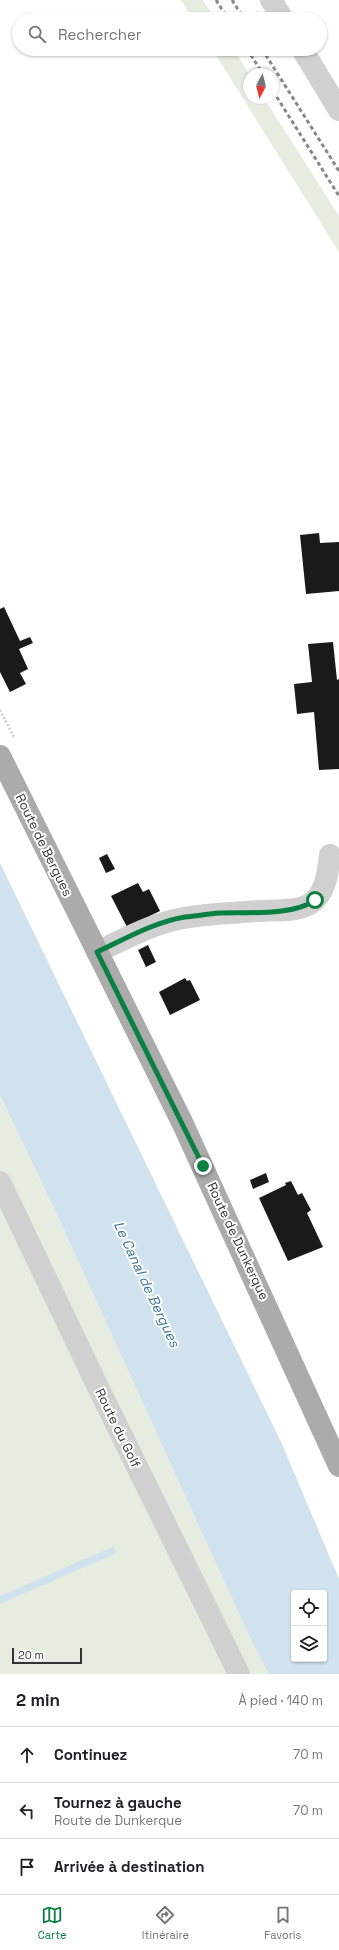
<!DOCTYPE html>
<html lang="fr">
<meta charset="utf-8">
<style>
body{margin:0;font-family:"Space Grotesk",sans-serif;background:#f2f2f2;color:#202124}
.controls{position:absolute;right:12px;bottom:12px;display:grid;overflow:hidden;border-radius:4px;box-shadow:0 1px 3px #0004}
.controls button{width:36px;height:36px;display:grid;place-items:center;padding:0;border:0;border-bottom:1px solid #e0e0e0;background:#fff;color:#202124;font:20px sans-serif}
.compass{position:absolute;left:243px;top:68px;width:36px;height:36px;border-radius:50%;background:#fff;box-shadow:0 1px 3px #0004;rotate:187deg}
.scale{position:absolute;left:12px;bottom:10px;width:70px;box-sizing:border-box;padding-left:4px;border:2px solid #333;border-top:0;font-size:11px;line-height:14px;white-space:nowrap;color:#333;-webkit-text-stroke:3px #fff;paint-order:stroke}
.stop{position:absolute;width:12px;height:12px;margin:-9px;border:3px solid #0b8043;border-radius:50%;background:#fff}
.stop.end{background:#0b8043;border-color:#fff;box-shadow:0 1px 4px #0008}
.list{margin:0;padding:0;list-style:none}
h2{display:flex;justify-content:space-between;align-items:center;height:52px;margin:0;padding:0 16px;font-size:17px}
h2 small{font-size:13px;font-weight:400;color:#757577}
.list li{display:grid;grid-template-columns:26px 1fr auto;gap:12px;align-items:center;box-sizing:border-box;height:56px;padding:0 16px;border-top:1px solid #e0e0e0}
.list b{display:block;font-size:15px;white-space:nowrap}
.list p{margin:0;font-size:13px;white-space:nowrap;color:#757577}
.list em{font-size:13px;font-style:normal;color:#757577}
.icon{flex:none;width:22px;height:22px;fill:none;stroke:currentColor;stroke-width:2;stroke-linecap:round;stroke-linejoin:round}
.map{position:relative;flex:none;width:339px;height:1674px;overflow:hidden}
.search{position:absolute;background:#fff;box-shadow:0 1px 3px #0004;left:12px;right:12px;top:12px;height:44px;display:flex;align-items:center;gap:10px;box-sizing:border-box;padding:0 14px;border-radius:22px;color:#757577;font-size:15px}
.sheet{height:220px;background:#fff}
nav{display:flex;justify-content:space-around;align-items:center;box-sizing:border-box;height:56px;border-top:1px solid #e0e0e0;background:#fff;font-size:11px;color:#757577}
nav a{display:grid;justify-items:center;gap:2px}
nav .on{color:#0b8043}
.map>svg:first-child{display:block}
.green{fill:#e6ecdf}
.water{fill:#cfe2ee;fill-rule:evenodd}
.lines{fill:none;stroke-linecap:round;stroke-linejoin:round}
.stream{stroke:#cfe2ee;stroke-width:7}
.building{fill:#1a1a1a}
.path{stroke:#cdcdcd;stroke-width:2.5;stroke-dasharray:2 2;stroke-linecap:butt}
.minor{stroke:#d0d0d0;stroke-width:22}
.major{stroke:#ababab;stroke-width:22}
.rail{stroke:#888;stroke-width:3;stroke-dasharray:4 3;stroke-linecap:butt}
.route{stroke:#0b8043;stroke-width:5}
.labels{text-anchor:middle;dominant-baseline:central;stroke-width:4;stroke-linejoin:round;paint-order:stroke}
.street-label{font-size:13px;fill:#333;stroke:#fff}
.water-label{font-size:14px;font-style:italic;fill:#3f7597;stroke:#fff}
</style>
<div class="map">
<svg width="339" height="1674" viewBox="0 0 339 1674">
<rect width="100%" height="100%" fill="#fff"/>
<g class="green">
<polygon points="181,0 203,0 215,19 193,19"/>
<polygon points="212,49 234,49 249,74 249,98 264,98 339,216 339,252"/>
<polygon points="0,1097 53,1206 251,1640 269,1674 0,1674"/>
</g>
<path class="water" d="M0,863L282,1444L339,1579V1674H269L251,1640L53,1206L0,1096ZM294,1593H324V1659H294Z"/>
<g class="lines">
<polyline class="stream" points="0,1600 112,1551"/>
</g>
<g class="building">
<polygon points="319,533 320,543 339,542 339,591 306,594 300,535"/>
<polygon points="4,607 20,641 30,637 33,643 19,649 28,669 20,673 26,684 10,692 0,672 0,609"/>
<polygon points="333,642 337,680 339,679 339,769 319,770 314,712 297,714 294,684 312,682 308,644"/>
<polygon points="107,854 115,869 106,873 99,858"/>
<polygon points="138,883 143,892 149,889 160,911 127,927 111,896"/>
<polygon points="148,945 156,962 146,967 138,950"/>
<polygon points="185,978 187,981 190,980 200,1000 170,1015 159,992"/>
<polygon points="266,1173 269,1182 253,1189 250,1180"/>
<polygon points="291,1181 298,1195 302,1193 311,1210 307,1213 323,1247 288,1261 259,1198 286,1185 285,1183"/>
</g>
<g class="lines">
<polyline class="path" points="0,710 14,737"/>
<g class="minor">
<polyline points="271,0 283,19"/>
<polyline points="302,49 339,110"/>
<path d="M97,952C125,939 153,923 184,918C209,913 235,913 260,911C276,910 296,912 310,904C326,894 328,871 330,855"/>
<polyline points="0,1182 97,1385 239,1674"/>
</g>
<polyline class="major" points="0,756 182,1122 339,1466"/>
<g class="rail">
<polyline points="216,0 228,19"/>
<polyline points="232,0 244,19"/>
<polyline points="247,49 263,74"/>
<polyline points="262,49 339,171"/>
<polyline points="273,91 339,196"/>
</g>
</g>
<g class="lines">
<path class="route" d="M203,1166L97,952C125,939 154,922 185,917C196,916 208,914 219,913C245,912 294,916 315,900"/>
</g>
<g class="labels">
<g class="street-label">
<text transform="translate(44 845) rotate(64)">Route de Bergues</text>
<text transform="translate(238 1241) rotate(65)">Route de Dunkerque</text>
<text transform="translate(118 1428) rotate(64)">Route du Golf</text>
</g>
<g class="water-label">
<text transform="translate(147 1284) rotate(65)">Le Canal de Bergues</text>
</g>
</g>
</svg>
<div class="controls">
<button><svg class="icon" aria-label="locate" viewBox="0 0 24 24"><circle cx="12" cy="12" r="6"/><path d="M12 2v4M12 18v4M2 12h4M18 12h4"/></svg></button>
<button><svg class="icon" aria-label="layers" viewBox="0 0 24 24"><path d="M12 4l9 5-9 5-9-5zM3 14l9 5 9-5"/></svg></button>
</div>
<svg class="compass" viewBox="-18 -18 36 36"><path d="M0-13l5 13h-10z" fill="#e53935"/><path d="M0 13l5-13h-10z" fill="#757577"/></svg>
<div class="scale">20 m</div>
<div class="stop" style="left:315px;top:900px"></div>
<div class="stop end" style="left:203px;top:1166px"></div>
<div class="search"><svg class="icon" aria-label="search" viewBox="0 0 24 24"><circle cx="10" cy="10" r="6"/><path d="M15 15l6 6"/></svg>Rechercher</div>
</div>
<section class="sheet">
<h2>2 min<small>À pied · 140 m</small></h2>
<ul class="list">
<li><svg class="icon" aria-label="ahead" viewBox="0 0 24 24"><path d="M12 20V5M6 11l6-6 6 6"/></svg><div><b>Continuez</b></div><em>70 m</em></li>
<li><svg class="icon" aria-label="left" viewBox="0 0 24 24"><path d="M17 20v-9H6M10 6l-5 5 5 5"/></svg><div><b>Tournez à gauche</b><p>Route de Dunkerque</p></div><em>70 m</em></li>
<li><svg class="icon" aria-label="arrive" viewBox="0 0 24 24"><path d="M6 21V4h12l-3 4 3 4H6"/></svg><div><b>Arrivée à destination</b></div></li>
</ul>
</section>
<nav>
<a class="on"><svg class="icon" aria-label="map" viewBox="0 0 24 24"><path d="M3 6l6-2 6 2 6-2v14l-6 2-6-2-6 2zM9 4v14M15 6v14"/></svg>Carte</a>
<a><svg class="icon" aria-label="directions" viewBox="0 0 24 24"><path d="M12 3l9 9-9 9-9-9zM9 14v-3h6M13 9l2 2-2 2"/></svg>Itinéraire</a>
<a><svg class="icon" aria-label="saved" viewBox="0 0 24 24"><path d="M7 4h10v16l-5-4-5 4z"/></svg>Favoris</a>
</nav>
